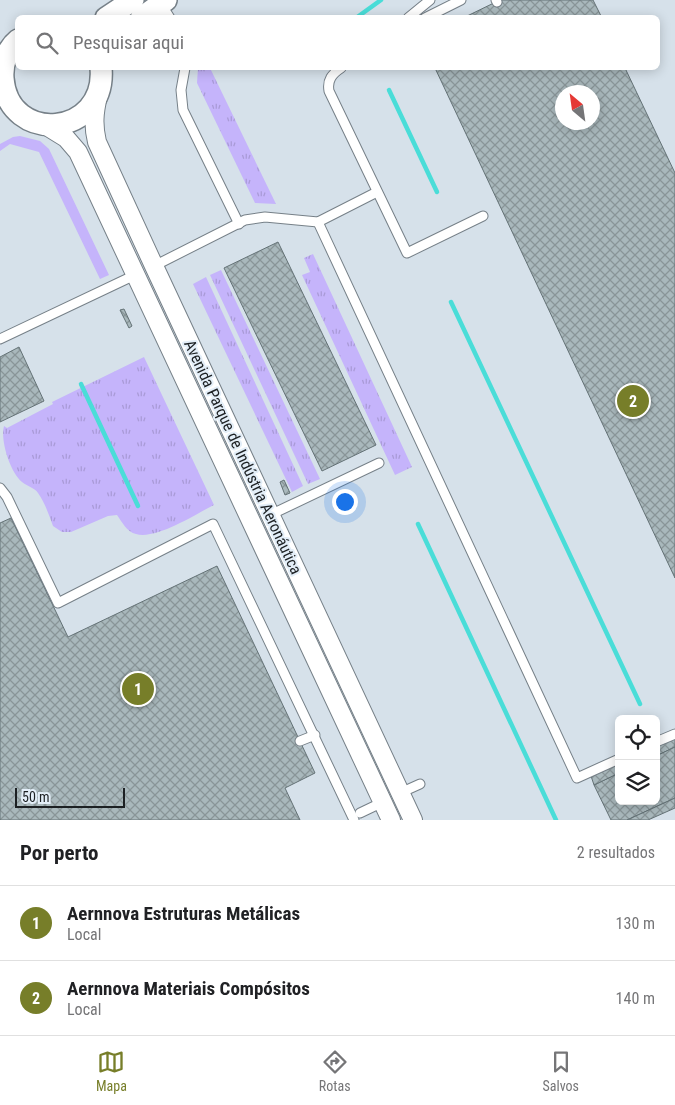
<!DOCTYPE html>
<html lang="pt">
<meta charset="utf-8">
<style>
body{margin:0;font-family:"Roboto Condensed",sans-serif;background:#f6f6f6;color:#202124}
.controls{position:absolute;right:15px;bottom:15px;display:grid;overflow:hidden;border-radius:8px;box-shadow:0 2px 12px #0003}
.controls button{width:45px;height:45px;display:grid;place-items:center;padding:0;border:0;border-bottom:1px solid #e0e0e0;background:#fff;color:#202124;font:25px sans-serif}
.compass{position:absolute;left:555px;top:85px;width:45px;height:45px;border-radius:50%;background:#fff;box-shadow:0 2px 12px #0003;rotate:331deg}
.scale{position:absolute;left:15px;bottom:12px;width:110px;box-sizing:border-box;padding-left:5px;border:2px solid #1c2023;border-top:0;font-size:14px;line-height:18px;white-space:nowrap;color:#1c2023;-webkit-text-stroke:4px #e3eef8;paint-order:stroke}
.you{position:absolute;left:344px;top:501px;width:18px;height:18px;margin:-12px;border:4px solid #fff;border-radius:50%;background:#1a73e8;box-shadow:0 0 0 8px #1a73e833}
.badge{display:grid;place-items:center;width:32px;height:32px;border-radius:50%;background:#777e29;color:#fff;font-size:16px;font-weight:700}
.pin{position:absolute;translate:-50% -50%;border:2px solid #fff;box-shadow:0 1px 5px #0006}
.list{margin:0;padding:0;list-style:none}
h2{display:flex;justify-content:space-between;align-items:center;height:65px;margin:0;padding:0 20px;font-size:21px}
h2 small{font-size:16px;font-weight:400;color:#757577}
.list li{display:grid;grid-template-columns:32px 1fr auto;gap:15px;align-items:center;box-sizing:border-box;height:75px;padding:0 20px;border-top:1px solid #e0e0e0}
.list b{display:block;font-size:19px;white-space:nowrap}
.list p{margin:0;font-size:16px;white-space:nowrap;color:#757577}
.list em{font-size:16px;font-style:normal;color:#757577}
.icon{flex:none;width:28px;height:28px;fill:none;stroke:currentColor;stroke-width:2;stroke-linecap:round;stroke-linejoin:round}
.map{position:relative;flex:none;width:675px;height:820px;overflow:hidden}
.search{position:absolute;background:#fff;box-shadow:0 2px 12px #0003;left:15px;right:15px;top:15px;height:55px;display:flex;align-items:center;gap:12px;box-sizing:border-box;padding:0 18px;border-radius:8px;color:#757577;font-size:19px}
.sheet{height:215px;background:#fff}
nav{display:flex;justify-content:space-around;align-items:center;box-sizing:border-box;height:70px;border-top:1px solid #e0e0e0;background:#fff;font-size:14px;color:#757577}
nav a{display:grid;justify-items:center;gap:2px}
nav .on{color:#777e29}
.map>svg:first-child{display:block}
.grass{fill:url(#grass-tufts)}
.garden{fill:#c5b4fb}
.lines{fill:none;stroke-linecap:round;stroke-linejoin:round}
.stream{stroke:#4addd8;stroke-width:4.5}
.building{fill:url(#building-cross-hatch);stroke:#647276;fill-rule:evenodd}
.service-casing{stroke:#768088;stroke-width:11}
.minor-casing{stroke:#768088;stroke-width:20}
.tertiary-casing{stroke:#768088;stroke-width:24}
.service{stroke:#fff;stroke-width:9}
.minor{stroke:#fff;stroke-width:18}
.tertiary{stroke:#fff;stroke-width:21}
.labels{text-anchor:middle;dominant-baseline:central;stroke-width:4;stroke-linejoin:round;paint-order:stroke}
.street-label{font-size:16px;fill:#1c2023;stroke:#e3eef8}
</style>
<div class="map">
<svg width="675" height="820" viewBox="0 0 675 820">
<defs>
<pattern id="grass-tufts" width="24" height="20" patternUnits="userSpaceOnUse" patternTransform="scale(1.25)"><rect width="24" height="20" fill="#c5b4fb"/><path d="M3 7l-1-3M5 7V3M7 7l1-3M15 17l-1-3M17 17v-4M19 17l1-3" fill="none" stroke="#a99ad7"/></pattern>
<pattern id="building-cross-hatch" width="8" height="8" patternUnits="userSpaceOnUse" patternTransform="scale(1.25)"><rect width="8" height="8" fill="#a9b8bc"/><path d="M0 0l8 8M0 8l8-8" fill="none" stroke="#899598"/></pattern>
</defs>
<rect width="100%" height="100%" fill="#d6e1ea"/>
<g class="grass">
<polygon points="198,68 210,68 276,204 255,203 197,83"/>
<polygon points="313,254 412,467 395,475 302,275 310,272 304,258"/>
<polygon points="221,270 320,479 308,484 210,275"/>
<polygon points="206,277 303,486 292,492 193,284"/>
<path d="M144,357L214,505C196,514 156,540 136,534C127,532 122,522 117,515L108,516L71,532H62L53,526C49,515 45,503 38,493C35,488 27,486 22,482C10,472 0,440 4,426L7,428L53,404L52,402Z"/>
</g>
<polygon class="garden" points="20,136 40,141 49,149 109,275 100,279 39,152 10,144 0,151 0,144 13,137"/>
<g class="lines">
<g class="stream">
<polyline points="356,18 381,0"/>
<polyline points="389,90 437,192"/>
<polyline points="451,302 640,704"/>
<polyline points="81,384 138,506"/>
<polyline points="418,524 556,820"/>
</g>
</g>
<g class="building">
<polygon points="500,0 593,0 602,18 463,18"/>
<path d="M435,68H625L675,173V578ZM562,92H592V122H562Z"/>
<polygon points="278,242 376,445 322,471 224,268"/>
<polygon points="124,309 132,326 129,328 120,310"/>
<polygon points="19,347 44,401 0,422 0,357"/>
<polygon points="284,480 290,493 285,495 280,482"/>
<polygon points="11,518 68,637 217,566 315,773 285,788 300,820 0,820 0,523"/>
<polygon points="675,737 675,747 656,756 656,746"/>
<polygon points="675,747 675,798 627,820 611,820 594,785 619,773 619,801 656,801 656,756"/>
<polygon points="619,763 619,773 594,785 591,776"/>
<polygon points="675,798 675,808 648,820 627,820"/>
</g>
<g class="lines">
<defs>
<g id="service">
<polyline points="496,0 497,2"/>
<polyline points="161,4 170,18"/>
<polyline points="408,18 430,0"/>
<polyline points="425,18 461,0"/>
<polyline points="185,68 181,90 183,110 239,224"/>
<path d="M341,68C332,74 327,80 329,91L407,253L483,216"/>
<polyline points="318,222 577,778 619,759"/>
<polyline points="154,266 245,220 265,217 318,222 377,192"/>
<polyline points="0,339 135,275"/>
<polyline points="0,488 7,497 58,603 213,524 354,820"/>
<polyline points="270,515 379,463"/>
<polyline points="300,741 315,735"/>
<polyline points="656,742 675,734"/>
<polyline points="400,793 420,784"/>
<polyline points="360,813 383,802"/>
</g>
<g id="minor">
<path d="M98,96C94,113 93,125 97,142L154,266L413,820"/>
<polyline points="45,125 66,138 78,152 391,820"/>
</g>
<g id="tertiary">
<polyline points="106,18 133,0"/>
<polyline points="141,18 166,0"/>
<path d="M18,40C7,49 2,64 3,78C8,146 107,137 101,68"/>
</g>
</defs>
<use href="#service" class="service-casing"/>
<use href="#minor" class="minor-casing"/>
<use href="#tertiary" class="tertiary-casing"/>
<use href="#service" class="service"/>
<use href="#minor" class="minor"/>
<use href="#tertiary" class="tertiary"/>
</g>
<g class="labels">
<g class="street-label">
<text transform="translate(243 457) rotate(65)">Avenida Parque de Indústria Aeronáutica</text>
</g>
</g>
</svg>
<div class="controls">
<button><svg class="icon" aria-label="locate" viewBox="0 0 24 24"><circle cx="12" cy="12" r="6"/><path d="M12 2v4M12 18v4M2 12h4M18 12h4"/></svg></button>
<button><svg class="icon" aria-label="layers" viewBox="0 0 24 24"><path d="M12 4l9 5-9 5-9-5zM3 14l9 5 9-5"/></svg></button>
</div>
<svg class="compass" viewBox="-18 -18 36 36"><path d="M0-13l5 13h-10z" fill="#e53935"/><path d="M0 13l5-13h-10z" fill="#757577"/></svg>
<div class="scale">50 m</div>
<div class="you"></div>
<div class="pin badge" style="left:138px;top:689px">1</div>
<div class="pin badge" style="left:633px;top:401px">2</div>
<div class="search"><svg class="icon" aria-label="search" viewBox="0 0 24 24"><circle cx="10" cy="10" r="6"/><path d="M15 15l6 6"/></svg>Pesquisar aqui</div>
</div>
<section class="sheet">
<h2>Por perto<small>2 resultados</small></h2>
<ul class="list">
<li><span class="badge">1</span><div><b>Aernnova Estruturas Metálicas</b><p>Local</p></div><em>130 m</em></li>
<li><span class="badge">2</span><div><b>Aernnova Materiais Compósitos</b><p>Local</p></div><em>140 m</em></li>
</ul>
</section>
<nav>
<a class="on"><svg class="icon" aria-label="map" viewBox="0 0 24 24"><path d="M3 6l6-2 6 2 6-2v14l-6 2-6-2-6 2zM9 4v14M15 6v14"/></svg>Mapa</a>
<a><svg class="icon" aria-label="directions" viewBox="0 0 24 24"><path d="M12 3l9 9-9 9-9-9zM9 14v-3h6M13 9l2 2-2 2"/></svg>Rotas</a>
<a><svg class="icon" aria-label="saved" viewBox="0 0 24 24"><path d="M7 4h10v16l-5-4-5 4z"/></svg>Salvos</a>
</nav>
